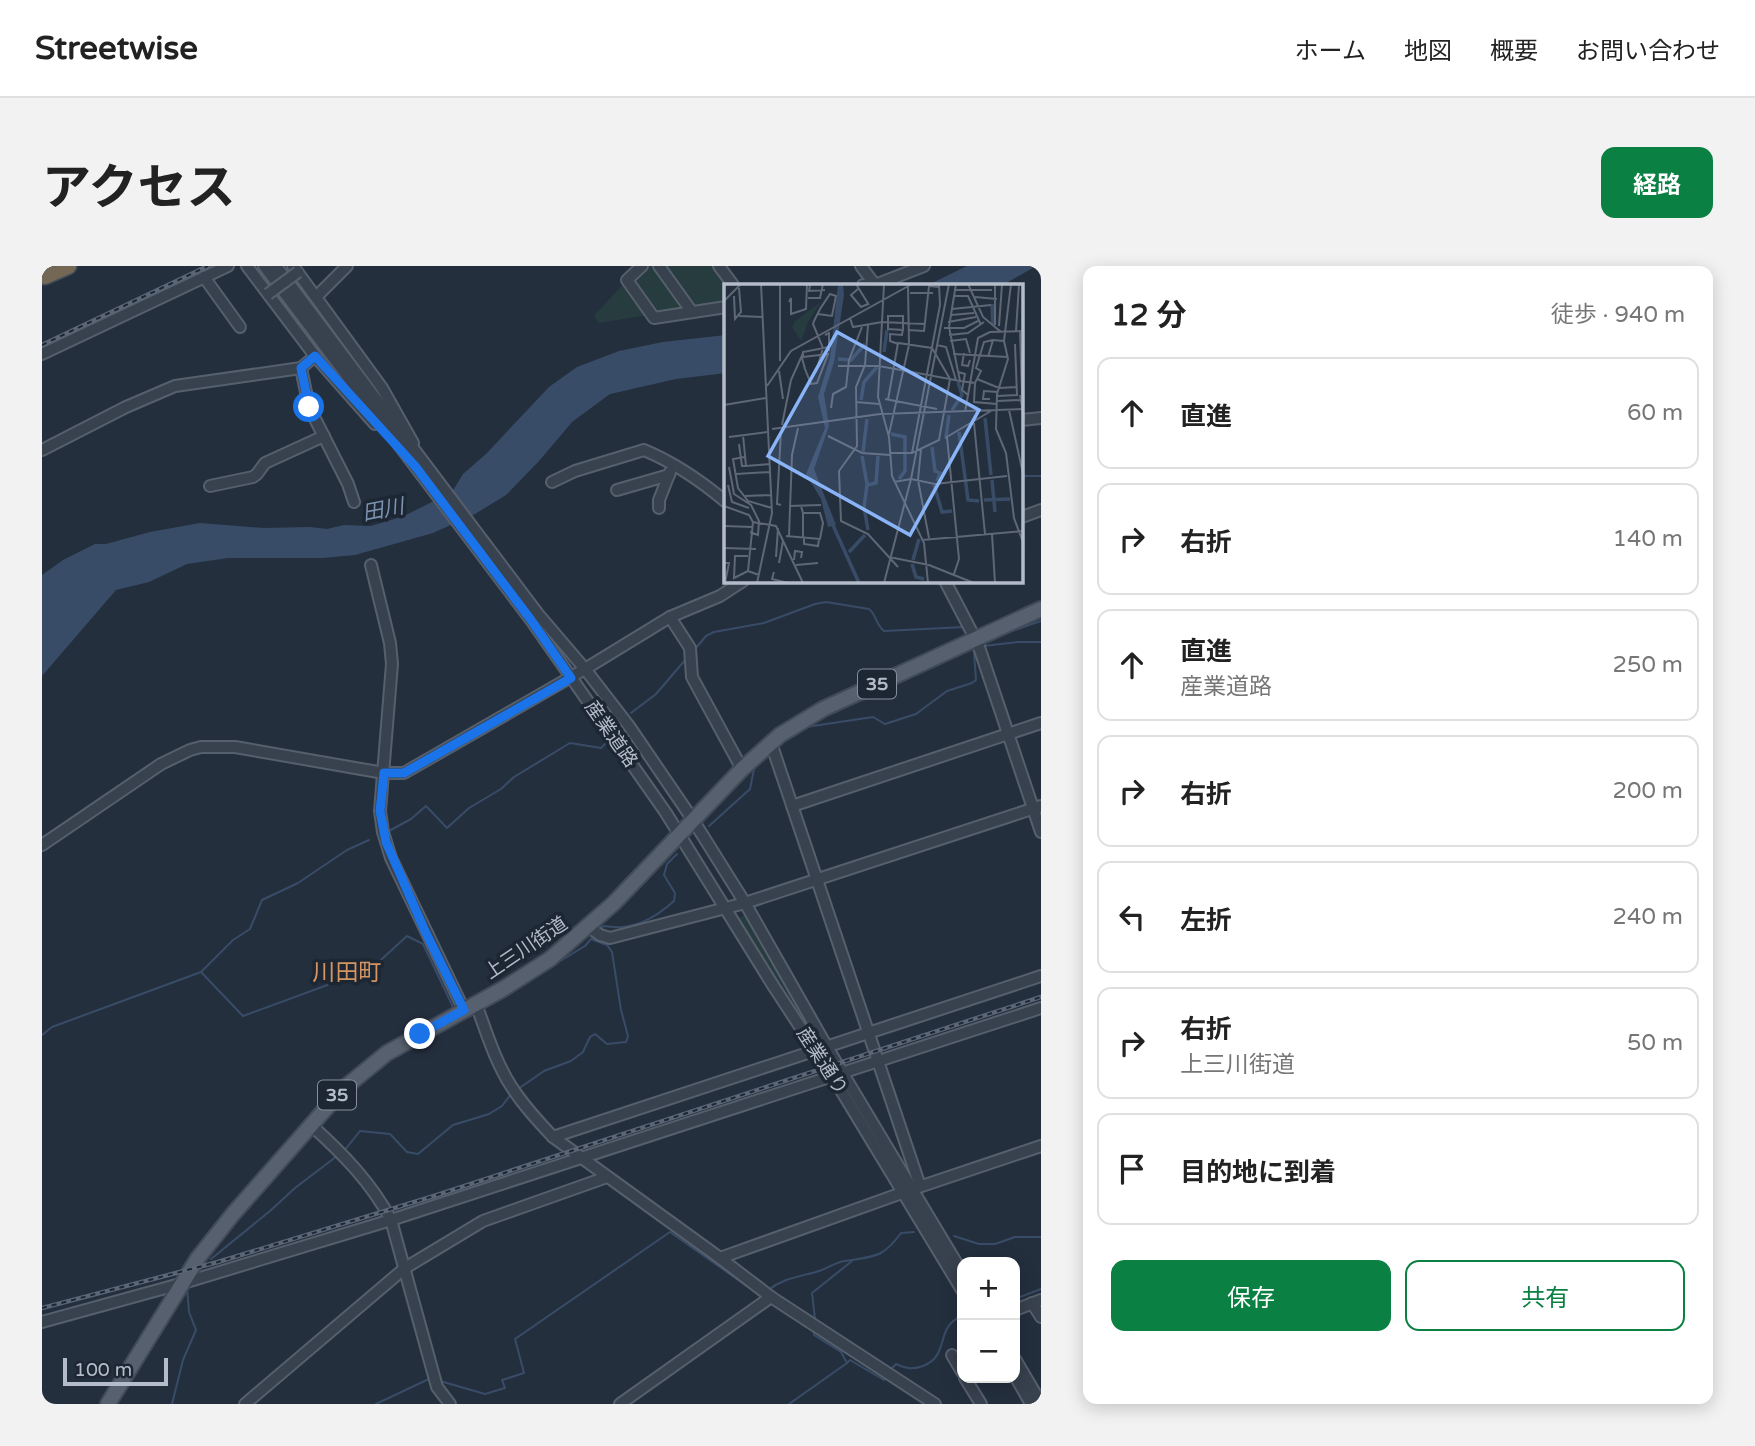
<!DOCTYPE html>
<html lang="ja">
<meta charset="utf-8">
<style>
body{margin:0;font-family:"Varela Round","Noto Sans JP",sans-serif;background:#f2f2f2;color:#222}
.controls{position:absolute;right:21px;bottom:21px;display:grid;overflow:hidden;border-radius:14px;box-shadow:0 4px 18px #0003}
.controls button{width:63px;height:63px;display:grid;place-items:center;padding:0;border:0;border-bottom:2px solid #e0e0e0;background:#fff;color:#222;font:35px sans-serif}
.scale{position:absolute;left:21px;bottom:18px;width:105px;box-sizing:border-box;padding-left:7px;border:4px solid #b4bcc9;border-top:0;font-size:19px;line-height:24px;white-space:nowrap;color:#b4bcc9;-webkit-text-stroke:5px #1d2633;paint-order:stroke}
.stop{position:absolute;width:21px;height:21px;margin:-16px;border:5px solid #1a73e8;border-radius:50%;background:#fff}
.stop.end{background:#1a73e8;border-color:#fff;box-shadow:0 2px 7px #0008}
.list{margin:0;padding:0;list-style:none}
h2{display:flex;justify-content:space-between;align-items:center;height:91px;margin:0;padding:0 28px;font-size:30px}
h2 small{font-size:23px;font-weight:400;color:#767676}
.list li{display:grid;grid-template-columns:46px 1fr auto;gap:21px;align-items:center;box-sizing:border-box;height:112px;margin:0 14px 14px;padding:0 14px;border:2px solid #e0e0e0;border-radius:14px}
.list b{display:block;font-size:26px;white-space:nowrap}
.list p{margin:0;font-size:23px;white-space:nowrap;color:#767676}
.list em{font-size:23px;font-style:normal;color:#767676}
.actions{display:flex;gap:14px;padding:21px 28px}
.actions a{flex:1;padding:16px 0;border:2px solid #0b8043;border-radius:14px;text-align:center;font-size:24px;color:#0b8043}
.actions .main{background:#0b8043;color:#fff}
.icon{flex:none;width:38px;height:38px;fill:none;stroke:currentColor;stroke-width:2;stroke-linecap:round;stroke-linejoin:round}
.map{position:relative;flex:none;width:999px;height:1138px;overflow:hidden;border-radius:14px}
header{display:flex;align-items:center;gap:42px;box-sizing:border-box;height:98px;padding:0 35px;background:#fff;border-bottom:2px solid #e0e0e0}
header strong{font-size:33px}
nav{display:flex;gap:38px;margin-inline-start:auto;font-size:24px}
.intro{display:flex;align-items:center;justify-content:space-between;box-sizing:border-box;height:168px;padding:0 42px}
h1{margin:0;font-size:49px}
.button{padding:18px 32px;border-radius:14px;background:#0b8043;color:#fff;font-size:24px;font-weight:700}
main{display:flex;gap:42px;padding:0 42px}
aside{flex:1;background:#fff;border-radius:14px;box-shadow:0 4px 18px #0003}
.map>svg:first-child{display:block}
.green{fill:#263c3f}
.water{fill:#394c67}
.lines{fill:none;stroke-linecap:round;stroke-linejoin:round}
.stream{stroke:#394c67;stroke-width:2}
.minor-casing{stroke:#565f6c;stroke-width:14}
.major-casing{stroke:#414a57;stroke-width:18}
.highway-casing{stroke:#434c59;stroke-width:19}
.minor{stroke:#38414e;stroke-width:10}
.major{stroke:#56606e;stroke-width:14}
.highway{stroke:#746855;stroke-width:16}
.rail-casing{stroke:#5a6575;stroke-width:4.5}
.rail{stroke:#1d2633;stroke-width:2;stroke-dasharray:5;stroke-linecap:butt}
.minor-bridge-casing{stroke:#565f6c;stroke-width:14;stroke-linecap:butt}
.minor-bridge{stroke:#38414e;stroke-width:10}
.route{stroke:#1a73e8;stroke-width:9}
.labels{text-anchor:middle;dominant-baseline:central;stroke-width:7;stroke-linejoin:round;paint-order:stroke}
.shield{fill:#1d2633;stroke:#878f9c;stroke-width:2}
.shield-label{font-size:18px;font-weight:bold;fill:#b4bcc9}
.street-label{font-size:19px;fill:#b4bcc9;stroke:#1d2633}
.water-label{font-size:21px;font-style:italic;fill:#7c92b1;stroke:#1d2633}
.quarter-label{font-size:23px;fill:#d59563;stroke:#1d2633}
.inset-river{fill:none;stroke:#394c67;stroke-width:3.5}
.inset-road{fill:none;stroke:#5e6776;stroke-width:2}
.view{fill:#8ab4f8;fill-opacity:0.15;stroke:#8ab4f8;stroke-width:3.5}
.inset-edge{fill:none;stroke:#b4bcc9;stroke-width:3.5}
</style>
<header>
<strong>Streetwise</strong>
<nav><a>ホーム</a><a>地図</a><a>概要</a><a>お問い合わせ</a></nav>
</header>
<div class="intro"><h1>アクセス</h1><a class="button">経路</a></div>
<main>
<div class="map">
<svg width="999" height="1138" viewBox="0 0 999 1138">
<rect width="100%" height="100%" fill="#242f3e"/>
<g class="green">
<polygon points="607,0 615,2 640,38 639,42 614,47 591,14"/>
<polygon points="620,0 672,0 687,19 684,19 684,38 652,41"/>
<polygon points="583,16 606,49 557,57 552,50"/>
<polygon points="704,648 772,766 768,768 695,653"/>
</g>
<g class="water">
<polygon points="925,0 994,0 961,19 886,19"/>
<polygon points="684,69 684,107 634,113 568,128 530,156 497,195 464,229 433,248 391,267 313,289 281,292 186,292 145,298 107,316 74,324 0,410 0,309 21,294 53,278 64,278 108,266 158,257 222,262 268,261 285,263 302,259 329,260 362,250 410,226 421,208 444,188 507,121 535,101 577,85 621,76"/>
</g>
<g class="lines">
<g class="stream">
<polyline points="980,210 999,210"/>
<polyline points="967,366 999,355"/>
<polyline points="942,380 977,376 999,376"/>
<path d="M653,383L664,370L672,366L722,357L773,338L784,336L827,343C834,348 834,359 842,365L923,361"/>
<polyline points="589,447 614,428 644,393"/>
<polyline points="764,461 831,451 843,458 874,448 905,425 930,417 934,414 932,386"/>
<polyline points="738,478 751,470"/>
<polyline points="667,560 708,523 712,503 722,493"/>
<polyline points="345,566 369,553 384,540 405,562 427,542 459,523 472,511 528,477 559,482 563,478"/>
<path d="M557,663L562,660C590,665 612,653 632,635L633,627L622,609L625,598L635,588"/>
<polyline points="505,703 543,680 549,673"/>
<polyline points="159,706 191,674 208,663 220,634 256,617 305,584 327,574"/>
<polyline points="0,769 10,761 159,706 201,750 329,703 365,670 381,678 411,741"/>
<polyline points="476,823 502,805 529,795 541,786 548,771 553,768 565,778 584,776 586,770 579,744 570,686 565,679 549,673"/>
<polyline points="302,885 318,865 348,868 365,886 376,888 411,859 447,848 460,840 469,828"/>
<polyline points="912,970 937,978 953,978 973,971 999,971"/>
<polyline points="169,993 228,945 253,922 295,890"/>
<path d="M726,1024C743,1011 758,1011 777,1005C786,1002 794,996 803,995C832,990 840,993 859,967L872,966"/>
<polyline points="973,1033 999,1023"/>
<polyline points="773,1053 770,1027 810,995"/>
<polyline points="805,1097 808,1094 842,1114 843,1112"/>
<path d="M849,1103L854,1098C863,1102 870,1104 881,1100C909,1089 892,1061 920,1050"/>
<polyline points="398,1115 443,1128 463,1122 460,1114 482,1107 473,1073 628,966 719,1030"/>
<polyline points="130,1138 141,1094 154,1064 147,1046 145,1022"/>
<polyline points="334,1138 389,1112"/>
<polyline points="747,1138 805,1097 799,1086 772,1069 772,1067"/>
</g>
<defs>
<g id="minor">
<polyline points="205,0 273,90 333,158"/>
<polyline points="222,0 489,354 624,547 732,721 791,811 920,1024"/>
<polyline points="234,0 496,348 543,403 587,460 651,554 703,637 785,781 920,1006"/>
<polyline points="251,0 340,122 371,177"/>
<polyline points="600,0 585,14 612,52 684,41"/>
<polyline points="617,0 650,46"/>
<polyline points="677,0 691,19"/>
<polyline points="819,0 833,19 821,19"/>
<polyline points="162,11 198,61"/>
<polyline points="833,19 882,0"/>
<polyline points="274,31 305,0"/>
<polyline points="0,88 186,0"/>
<polyline points="259,102 267,141 306,218 312,236"/>
<polyline points="980,154 999,152"/>
<polyline points="0,184 84,141 133,120 259,102 273,90"/>
<path d="M510,216L533,205L602,184C633,197 658,214 684,236"/>
<polyline points="168,220 211,211 215,208 223,197 282,170"/>
<polyline points="575,224 627,209"/>
<polyline points="617,242 617,234 628,206"/>
<polyline points="980,251 999,244"/>
<polyline points="329,299 348,377 350,398 338,545 341,566 349,592 422,744"/>
<polyline points="903,315 936,378 999,566"/>
<polyline points="628,351 648,382 650,411 700,503"/>
<polyline points="729,477 878,920"/>
<polyline points="750,540 999,457"/>
<polyline points="0,579 119,498 148,484 159,481 193,481 342,507 362,507 543,403 628,351 678,330 701,315"/>
<polyline points="547,661 558,669 568,672 703,637 999,540"/>
<path d="M434,738C444,765 453,795 469,820C481,839 496,855 511,871L678,992L871,923L999,880"/>
<path d="M269,859C300,887 329,916 349,954L395,1121L408,1138"/>
<polyline points="511,871 999,710"/>
<polyline points="678,992 729,1031 893,1138"/>
<polyline points="990,1037 999,1051"/>
<polyline points="973,1044 999,1034"/>
<polyline points="0,1056 138,1018 349,954 999,742"/>
<polyline points="910,1089 920,1106"/>
<polyline points="973,1093 999,1137"/>
<polyline points="973,1110 989,1138"/>
<polyline points="923,1112 939,1138"/>
<polyline points="203,1138 363,1002 441,955 565,911"/>
<polyline points="578,1138 729,1031"/>
</g>
<polyline id="major" points="66,1138 156,992 191,948 301,823 345,787 461,723 508,693 572,637 700,503 738,469 781,443 999,343"/>
<polyline id="highway" points="3,10 26,0"/>
</defs>
<use href="#minor" class="minor-casing"/>
<use href="#major" class="major-casing"/>
<use href="#highway" class="highway-casing"/>
<use href="#minor" class="minor"/>
<use href="#major" class="major"/>
<use href="#highway" class="highway"/>
<defs>
<g id="rail">
<polyline points="0,79 166,0"/>
<polyline points="0,1042 176,996 392,930 999,731"/>
</g>
</defs>
<use href="#rail" class="rail-casing"/>
<use href="#rail" class="rail"/>
<defs>
<polyline id="minor-bridge" points="226,28 256,6"/>
</defs>
<use href="#minor-bridge" class="minor-bridge-casing"/>
<use href="#minor-bridge" class="minor-bridge"/>
</g>
<g class="lines">
<polyline class="route" points="267,141 259,102 273,90 373,200 489,354 529,412 362,507 342,507 338,545 344,576 383,665 422,744 378,768"/>
</g>
<g class="labels">
<g class="shield">
<rect x="816" y="403.5" width="38" height="29" rx="5"/>
<rect x="276" y="814.5" width="38" height="29" rx="5"/>
</g>
<g class="shield-label">
<text x="835" y="418">35</text>
<text x="295" y="829">35</text>
</g>
<g class="street-label">
<text transform="translate(569 468) rotate(55)">産業道路</text>
<text transform="translate(484 682) rotate(-34)">上三川街道</text>
<text transform="translate(780 795) rotate(57)">産業通り</text>
</g>
<g class="water-label">
<text transform="translate(341 244) rotate(-11)">田川</text>
</g>
<g class="quarter-label">
<text x="305" y="707">川田町</text>
</g>
</g>
<g transform="translate(682 18)">
<rect width="299" height="299" fill="#242f3e"/>
<path d="M97,18L84,38L77,57L68,43L71,37Z" fill="#263c3f"/>
<path d="M114,0H119L120,11L110,78L100,110L105,142L90,185L112,241L104,243L97,215L82,190L101,144L94,113L106,74Z" fill="#394c67"/>
<path class="inset-river" d="M268,20L269,41M160,68L163,46M114,75L127,76L141,60M137,116L140,98L153,83M228,126L238,111L234,98M261,134L267,191M235,148L244,216L255,217M167,150L181,153V187L175,195M222,153L225,131M208,163L211,187L216,189L213,197M139,168L143,135M138,172L143,200M268,196L271,228M210,201L218,228L228,227M260,216L286,215M108,239L135,299M144,246L140,223L143,201L152,199L154,172M125,268L141,251M189,276L195,255M188,280L192,293L200,295"/>
<path class="inset-road" d="M56,0V77M132,0L145,21M160,0L154,113L165,153L168,192L200,259L204,299M232,0L225,43L236,97L251,99L257,87L252,84L260,58L269,56M244,0L259,33L277,48M271,0V41M287,0L280,57L284,75L273,110L272,145L282,169L290,234L300,261M86,1L85,7L101,6M134,5L127,11L137,23L144,20M230,6H268M186,9H209M10,12L11,35L17,28L15,4M230,12H244L257,41M251,13L273,15M84,14H96L99,0M0,17L17,0M65,18L67,14V30L82,25L83,0M228,25L267,21M227,31L250,29M15,32L38,33M126,34L129,43L158,38L201,40M224,38L252,33M144,41L141,81L132,103L133,162L115,187L117,237L144,250L174,283M275,42L278,0M220,44H240L254,37M184,46L200,47L205,2L215,3M292,47L295,1M296,47L298,111M101,51L105,49V67M225,51L244,49L260,38M226,57L242,55L246,69M174,60L166,57V50L178,51V50L179,46V32H164V45L179,46M291,60L293,111M213,61L222,63L232,96M240,69L238,81L244,82L246,76M229,70L284,73M79,73L104,70L93,99L87,100L81,85L78,74L79,73V68L105,63M264,73L269,56L280,57M114,82H155L226,95L215,156L188,169H166M55,87L59,115M92,88L99,64L89,40L90,37L96,25L106,10L112,12L108,32L94,30M234,88L241,90L238,106L244,111M253,95L275,104L293,103M251,99L250,118L273,120M43,102L67,67L188,0M296,111L300,135M273,112L294,111M161,115L213,125M266,115H259L260,107L274,108M164,116L174,59L208,64L226,95L236,97M273,117L296,116M132,118L155,120M0,121L42,114M107,124L109,110L122,103L125,76L138,43M285,126L300,194M241,128L254,54L266,48L300,47M250,139L261,250M58,141L67,96L80,67M48,145L156,130L300,125M165,150L185,61L184,3M19,151L22,182L46,180M104,152L138,169L166,171M5,153L43,148M223,153L235,275L230,290M221,154L267,127M15,160L18,182H22M197,165L194,196L205,254M188,169L216,21L215,0M21,173L9,175L14,204L24,217L48,224M5,183L10,210L27,221L35,237L34,251L26,248M12,190L46,188M170,198L187,195L211,200L283,192M4,201L8,218L25,224M21,212L47,211M57,221L53,220L57,147M0,222L25,231L29,238L52,242L79,299M65,222L97,221M79,229V253M29,238L24,287L35,291M0,242L28,243M268,250L271,299M62,252L96,255L99,239L96,229H79L77,222M65,252L68,171L74,144M80,253V260L94,262L95,255M198,256L300,247M0,264L32,265M52,273L54,244M165,273L205,281L250,299M70,276L71,267L78,268L77,274M0,279H5L1,299M55,279L59,257M72,281L94,279M24,287L10,294L11,272H24M50,288L48,295L64,299M33,299L48,229L37,0M160,299L187,195L225,0"/>
<path class="view" d="M113,48L255,126L186,251L44,172Z"/>
<rect width="299" height="299" class="inset-edge"/>
</g>
</svg>
<div class="controls">
<button>+</button>
<button>−</button>
</div>
<div class="scale">100 m</div>
<div class="stop" style="left:267px;top:141px"></div>
<div class="stop end" style="left:378px;top:768px"></div>
</div>
<aside>
<h2>12 分<small>徒歩 · 940 m</small></h2>
<ul class="list">
<li><svg class="icon" aria-label="ahead" viewBox="0 0 24 24"><path d="M12 20V5M6 11l6-6 6 6"/></svg><div><b>直進</b></div><em>60 m</em></li>
<li><svg class="icon" aria-label="right" viewBox="0 0 24 24"><path d="M7 20v-9h11M14 6l5 5-5 5"/></svg><div><b>右折</b></div><em>140 m</em></li>
<li><svg class="icon" aria-label="ahead" viewBox="0 0 24 24"><path d="M12 20V5M6 11l6-6 6 6"/></svg><div><b>直進</b><p>産業道路</p></div><em>250 m</em></li>
<li><svg class="icon" aria-label="right" viewBox="0 0 24 24"><path d="M7 20v-9h11M14 6l5 5-5 5"/></svg><div><b>右折</b></div><em>200 m</em></li>
<li><svg class="icon" aria-label="left" viewBox="0 0 24 24"><path d="M17 20v-9H6M10 6l-5 5 5 5"/></svg><div><b>左折</b></div><em>240 m</em></li>
<li><svg class="icon" aria-label="right" viewBox="0 0 24 24"><path d="M7 20v-9h11M14 6l5 5-5 5"/></svg><div><b>右折</b><p>上三川街道</p></div><em>50 m</em></li>
<li><svg class="icon" aria-label="arrive" viewBox="0 0 24 24"><path d="M6 21V4h12l-3 4 3 4H6"/></svg><div><b>目的地に到着</b></div></li>
</ul>
<div class="actions"><a class="main">保存</a><a>共有</a></div>
</aside>
</main>
